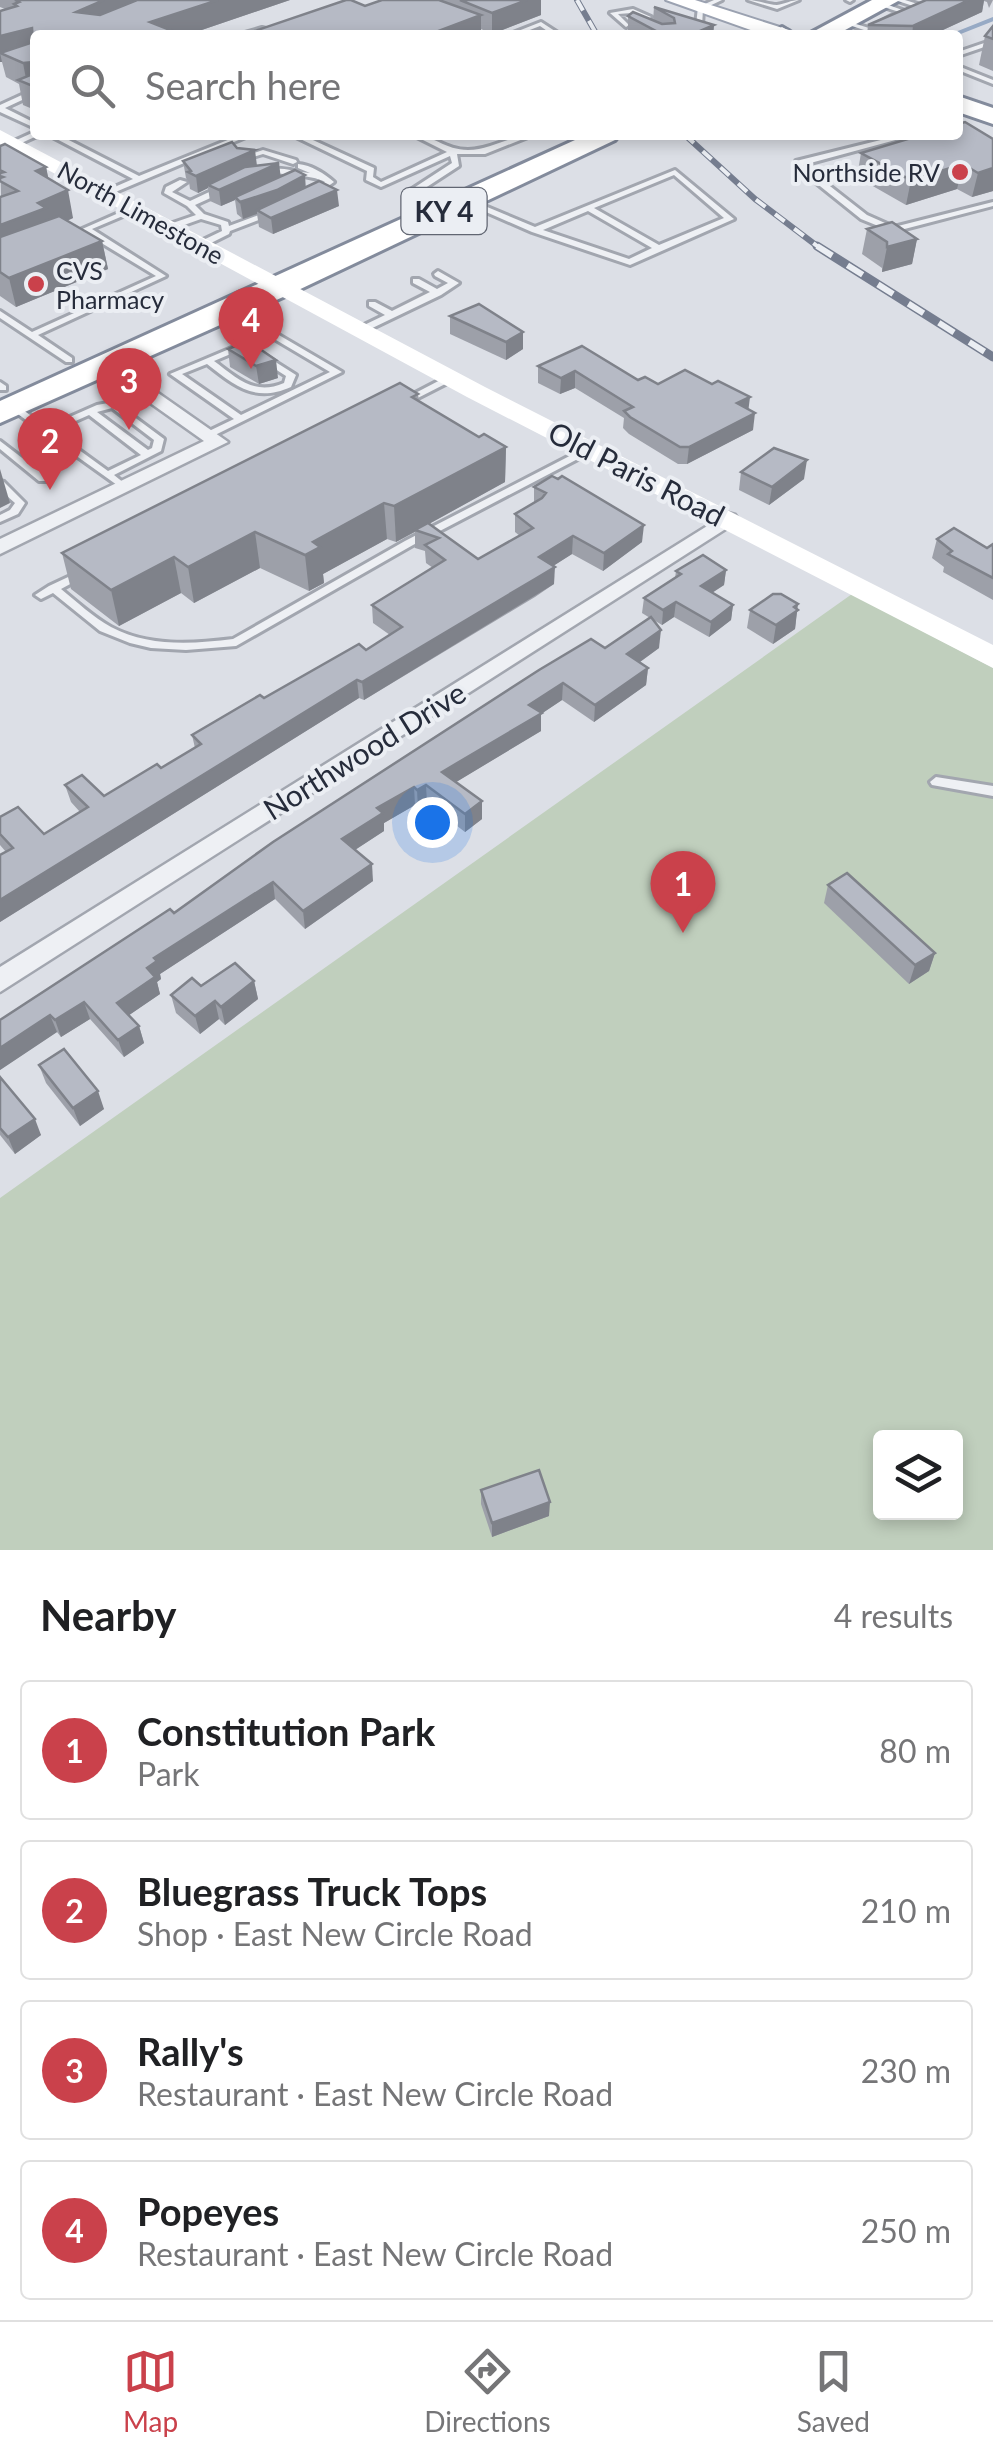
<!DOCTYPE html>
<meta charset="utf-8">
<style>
body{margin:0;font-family:Lato,sans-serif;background:#f6f6f6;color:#202124}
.controls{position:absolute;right:30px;bottom:30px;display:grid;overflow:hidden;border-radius:10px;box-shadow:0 5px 15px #0003}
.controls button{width:90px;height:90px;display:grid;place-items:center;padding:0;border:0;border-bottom:2px solid #e0e0e0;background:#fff;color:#202124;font:50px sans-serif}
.you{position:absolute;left:432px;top:822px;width:35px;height:35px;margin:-25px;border:8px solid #fff;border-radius:50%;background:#1a73e8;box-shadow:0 0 0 15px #1a73e833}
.badge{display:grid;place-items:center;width:65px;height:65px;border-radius:50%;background:#ca414b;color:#fff;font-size:32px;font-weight:700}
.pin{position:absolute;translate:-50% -82px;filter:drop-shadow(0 2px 5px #0008)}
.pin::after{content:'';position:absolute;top:52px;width:35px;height:30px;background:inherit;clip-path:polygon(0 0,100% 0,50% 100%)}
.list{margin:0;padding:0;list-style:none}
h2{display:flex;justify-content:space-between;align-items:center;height:130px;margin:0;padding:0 40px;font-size:42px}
h2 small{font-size:32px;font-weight:400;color:#757577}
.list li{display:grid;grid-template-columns:65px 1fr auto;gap:30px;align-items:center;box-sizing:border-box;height:140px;margin:0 20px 20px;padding:0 20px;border:2px solid #e0e0e0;border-radius:10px}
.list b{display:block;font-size:38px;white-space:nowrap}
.list p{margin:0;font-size:32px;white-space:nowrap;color:#757577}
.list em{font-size:32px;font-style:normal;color:#757577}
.icon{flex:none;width:55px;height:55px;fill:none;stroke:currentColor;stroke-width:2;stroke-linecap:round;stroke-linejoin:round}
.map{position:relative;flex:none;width:993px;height:1550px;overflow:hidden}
.search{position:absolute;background:#fff;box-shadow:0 5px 15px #0003;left:30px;right:30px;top:30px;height:110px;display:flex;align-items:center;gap:25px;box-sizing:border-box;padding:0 35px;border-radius:10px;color:#757577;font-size:38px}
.sheet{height:770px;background:#fff}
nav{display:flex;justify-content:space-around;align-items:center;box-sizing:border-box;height:140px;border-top:2px solid #e0e0e0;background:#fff;font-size:28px;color:#757577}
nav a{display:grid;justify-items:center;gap:5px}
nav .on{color:#ca414b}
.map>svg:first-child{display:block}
.green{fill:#c0cfbd;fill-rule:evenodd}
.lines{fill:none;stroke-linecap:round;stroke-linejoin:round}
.stream{stroke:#97aac5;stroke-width:4}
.lane-casing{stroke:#a2a6af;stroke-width:6}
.street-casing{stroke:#a2a6af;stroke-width:5}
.primary-casing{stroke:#9ba2b1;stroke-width:4}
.highway-casing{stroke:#838b9c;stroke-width:6}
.lane{fill:#eef0f4;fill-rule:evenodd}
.street{fill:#eef0f4;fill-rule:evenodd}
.secondary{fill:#fff;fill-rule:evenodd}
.primary{fill:#fff;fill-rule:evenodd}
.highway{fill:#fff;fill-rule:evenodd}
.rail-far1-casing{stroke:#757d8f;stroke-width:6}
.rail-casing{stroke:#757d8f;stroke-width:9}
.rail-far1{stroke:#ebeef3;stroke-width:4;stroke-dasharray:12;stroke-linecap:butt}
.rail{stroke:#ebeef3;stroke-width:6;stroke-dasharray:18;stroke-linecap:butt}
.wall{fill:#9da0a9}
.shaded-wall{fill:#7f828a}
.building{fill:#b6bac5;stroke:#7f828a;stroke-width:2.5}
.poi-dot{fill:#ca414b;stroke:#ebeef3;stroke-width:4}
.labels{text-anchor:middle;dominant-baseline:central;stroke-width:8;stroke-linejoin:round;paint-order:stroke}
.far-poi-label{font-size:25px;fill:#262c3b;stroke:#ebeef3;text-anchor:end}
.far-street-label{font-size:25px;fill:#262c3b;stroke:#ebeef3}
.shield{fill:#ebeef3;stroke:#616672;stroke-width:2.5}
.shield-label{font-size:28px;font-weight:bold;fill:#262c3b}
.street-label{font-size:30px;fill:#262c3b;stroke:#ebeef3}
</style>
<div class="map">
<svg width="993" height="1550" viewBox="0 0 993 1550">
<rect width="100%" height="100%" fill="#dcdfe6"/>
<path class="green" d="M852,594L993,668V1550H0V1198ZM880,1438H956V1512H880Z"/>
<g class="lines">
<polyline class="stream" points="953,35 993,19"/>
<defs>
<g id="lane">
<polygon points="714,0 722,0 703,9 702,26 692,29 692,27 696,25 698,7"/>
<path d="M748,0C758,0 768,5 777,5C785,4 791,0 799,0L777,9Z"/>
<polygon points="846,0 853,0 850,2"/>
<polygon points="895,0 905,0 924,6 936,0 944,0 925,10"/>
<polygon points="880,2 908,12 870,32 840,22 843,20 869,28 899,12 878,5"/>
<polygon points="633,9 651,17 648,19 632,13 618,14 629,25 626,27 610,13"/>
<polygon points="541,22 561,35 553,35 540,26 517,35 508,35"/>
<polygon points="262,28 287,34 288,35 262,32 238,35"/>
<polygon points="993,40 993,44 958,56 958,52"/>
<polygon points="958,66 993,80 993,84 958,70"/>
<polygon points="35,89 35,94 5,108 35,123 35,128 0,112 0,105"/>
<polygon points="32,133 39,135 17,145 10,143"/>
<polygon points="49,135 59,135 139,176 240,135 248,136 106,196 103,196 103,192 133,179"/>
<path d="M292,135H302L374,168L373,177L381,182L447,152L413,135C434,135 445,150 468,150C491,150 510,135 533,135L485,154H457L459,166L416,194L418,206L414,208L410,206L409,191L452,163L450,156L381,187L366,180L367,171Z"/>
<polygon points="901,135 914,135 803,165 867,215 894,227 993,202 993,206 893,232 861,219 795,166 796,161"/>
<polygon points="263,150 296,160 297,162 293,164 263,154 243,160 239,158"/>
<path d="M298,164C311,165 325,174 334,182L314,196L310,194L311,192L325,182C311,174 279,175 262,171C278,165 294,172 310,173L298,168Z"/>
<path d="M675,170L734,219L630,265L532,232L461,201L468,199L535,227ZM674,175L724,218L659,245L594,208ZM588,211L652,248L629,259L543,230Z"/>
<polygon points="180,180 187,182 172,192 190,201 222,186 228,186 228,190 195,205 204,214 228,222 229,226 270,211 277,213 230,231 229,234 203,247 197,247 197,243 222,231 221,225 201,219 170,230 164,230 164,226 196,215 187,206 164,193 166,187"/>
<polygon points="130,208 137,210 92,229 166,276 38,335 72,358 72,362 66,362 0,318 0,311 32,332 156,276 80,230"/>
<polygon points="438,271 459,283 441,295 364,332 358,332 358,328 385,315 369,306 369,302 375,302 392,311 430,292 413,283 413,279 419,279 437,289 448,283 435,276 434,274"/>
<path d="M272,331L342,372L211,437H205V433L234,419L170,374ZM271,337L330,372L241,415L182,374L207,364C235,386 255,403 291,387L296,375L266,356L263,355L258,358L286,376L284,383C254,396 237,378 214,361Z"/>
<polygon points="450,375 455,378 453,380 406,404 400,404 398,402"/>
<polygon points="0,382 6,386 6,390 0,390"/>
<path d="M114,402L164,439L161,451L114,475L129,487L124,490L8,407L10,405H16L47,427L97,405ZM112,408L154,440L152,448L148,450L97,412ZM89,415L141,455L108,471L53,431Z"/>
<polygon points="0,441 47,477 47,481 39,481 0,449"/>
<path d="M589,446L593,447V451L413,545L236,646L186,650L151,648L130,643L100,631L53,593L41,599L35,595L49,586L81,571L86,574L85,576L61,589C77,602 93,617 111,627C148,647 193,644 233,639L405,541Z"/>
<polygon points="0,481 4,482 25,503 18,514 0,522 0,515 10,510 15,503 0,490"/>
<polygon points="936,777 993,786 993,796 932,785 930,782"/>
</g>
<g id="street">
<polygon points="108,358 228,442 0,554 0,539 204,441 101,368 101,360"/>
<polygon points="728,513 735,515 738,519 735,523 0,992 0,967"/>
</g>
<polygon id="primary" points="666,0 695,0 789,30 792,34 765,35"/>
<g id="highway">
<polygon points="872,0 900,0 836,35 807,35"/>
<polygon points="782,27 795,35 771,34"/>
<polygon points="958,96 993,108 993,124 958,112"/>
<polygon points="586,135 619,135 615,140 292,293 0,423 0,401"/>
</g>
</defs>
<use href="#lane" class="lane-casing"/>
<use href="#street" class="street-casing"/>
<use href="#primary" class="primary-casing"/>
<use href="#highway" class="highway-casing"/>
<use href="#lane" class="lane"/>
<use href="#street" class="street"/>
<polygon class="secondary" points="0,130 485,387 993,645 993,668 467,397 0,144"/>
<use href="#primary" class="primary"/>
<use href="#highway" class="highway"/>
<defs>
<g id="rail-far1">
<polyline points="577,0 597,35"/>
<polyline points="685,135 755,199 821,249"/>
</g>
<polyline id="rail" points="817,246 993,357"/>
</defs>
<use href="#rail-far1" class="rail-far1-casing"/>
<use href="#rail" class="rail-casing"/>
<use href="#rail-far1" class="rail-far1"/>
<use href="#rail" class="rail"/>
</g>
<g class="wall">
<polygon points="0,0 290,0 187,35 35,35 35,110 23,105 19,84 6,77 2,62 0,62 0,11 5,9 0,7"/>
<polygon points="382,0 541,0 541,15 492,34 481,29 481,35 243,35 365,6"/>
<polygon points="926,0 993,0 989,8 987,2 984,1 982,12 932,35 867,35 868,25"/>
<polygon points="654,7 714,25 713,35 636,35 628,30 628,16 653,21"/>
<polygon points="993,26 993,71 979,65 985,36"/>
<polygon points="993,139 993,191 972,197 957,189 906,205 857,177 861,153"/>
<polygon points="0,146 46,167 48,179 73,218 67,221 102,241 108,269 16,307 0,296 0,197 1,197"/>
<polygon points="183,161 257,165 306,187 339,206 273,234 259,227 257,214 243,219 237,214 235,200 221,206 210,201 208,188 198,193 190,189 189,182 186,178"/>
<polygon points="867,229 917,239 912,264 882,272 882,268 862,254"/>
<polygon points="450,316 523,332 523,349 506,360 450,334"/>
<polygon points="228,349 278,378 259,384 230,367"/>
<polygon points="538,366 638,380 748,409 753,430 687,464 678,464 629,434 623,428 624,418 575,388 560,394 538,383"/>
<polygon points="418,394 419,401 479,437 506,447 505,482 429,524 478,559 520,536 515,532 515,514 534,503 534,487 642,542 603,571 572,554 553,566 554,584 535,597 364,700 359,698 0,922 0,855 6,852 0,845 0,817 44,834 80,812 71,802 65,785 104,796 161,768 195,748 192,735 264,698 366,650 390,635 373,623 372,605 433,568 426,563 425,551 415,548 415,532 396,542 387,539 323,574 324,583 309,591 260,568 194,603 181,593 119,626 71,589 62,553"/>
<polygon points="741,472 804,479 769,505 739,490"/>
<polygon points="937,539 987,548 993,544 993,600 943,572 944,567 932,558"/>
<polygon points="726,570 724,585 712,593 733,605 731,620 709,637 674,617 662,625 652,619 659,648 640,662 648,668 646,685 594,722 562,700 541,714 541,731 456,782 482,801 482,819 465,832 427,803 418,808 415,805 384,823 384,831 355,850 373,881 305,929 275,899 160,974 161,979 157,982 160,994 129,1015 139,1026 144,1043 124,1057 90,1019 61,1037 57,1032 0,1070 0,1020 605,648 650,618 642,613 644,598 675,578 676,571"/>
<polygon points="797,609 795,629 773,644 747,628 750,610"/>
<polygon points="828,885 935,953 929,971 909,984 824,903"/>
<polygon points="254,981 258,999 225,1025 219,1019 200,1034 176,1013 171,995 201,986"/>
<polygon points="39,1065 104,1109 80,1126 46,1083"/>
<polygon points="0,1077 41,1135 15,1154 0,1135"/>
<polygon points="481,1490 549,1516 492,1537 481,1504"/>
</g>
<g class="shaded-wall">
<polygon points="104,0 163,0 82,35 76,12"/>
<polygon points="218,0 290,0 187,35 152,35 150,22"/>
<polygon points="527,0 541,0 541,15 492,34 492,13"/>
<polygon points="969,0 984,0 982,12 932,35 912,35 913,26"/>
<polygon points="481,15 481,35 428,35"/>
<polygon points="714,25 713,35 691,35"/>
<polygon points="32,28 35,41 0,53 2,62 0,62 0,36"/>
<polygon points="33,62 35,76 27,84 23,63"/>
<polygon points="255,150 257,166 208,185 208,188 198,193 196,176"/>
<polygon points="279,163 281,179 235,197 235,200 221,206 219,190"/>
<polygon points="963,164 957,189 906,205 911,180"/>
<polygon points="46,167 52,195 36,171"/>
<polygon points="993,168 993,191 972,197 978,173"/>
<polygon points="305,175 306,191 257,210 257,214 243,219 240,202"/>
<polygon points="68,190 73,218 50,228 0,256 0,225 38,203"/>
<polygon points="337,190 339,206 273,234 271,218"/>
<polygon points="917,239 912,264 882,272 887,247"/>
<polygon points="102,241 108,269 16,307 9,278"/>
<polygon points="523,332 523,349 506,360 506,342"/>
<polygon points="276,360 278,378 259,384 256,366"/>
<polygon points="575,371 575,388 560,394 561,378"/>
<polygon points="750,397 748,413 737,403"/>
<polygon points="755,413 753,430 687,464 689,447"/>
<polygon points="506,447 505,482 396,542 394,506"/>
<polygon points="807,460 804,479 769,505 772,487"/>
<polygon points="0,469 10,503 0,508"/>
<polygon points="384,503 387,539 323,574 324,583 309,591 305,555 313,542"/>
<polygon points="644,525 642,542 603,571 604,553"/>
<polygon points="255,532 260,568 194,603 188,567"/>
<polygon points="573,536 572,554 539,575 539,557"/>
<polygon points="174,557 181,593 119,626 111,590"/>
<polygon points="555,567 554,584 364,700 362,682"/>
<polygon points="726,570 724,585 699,601 701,586"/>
<polygon points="676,602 674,617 662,625 663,610"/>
<polygon points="798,604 795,629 773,644 776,625"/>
<polygon points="733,605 731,620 709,637 711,622"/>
<polygon points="661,630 659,648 626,672 627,654"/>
<polygon points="648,668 646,685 594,722 595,705"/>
<polygon points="357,680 359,698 0,922 0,900"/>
<polygon points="563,683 562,700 541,714 541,731 443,790 442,772 529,705"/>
<polygon points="426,785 427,803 418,808 417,790"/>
<polygon points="414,787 415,805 384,823 384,831 344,857 342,839 377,808"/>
<polygon points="482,801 482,819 465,832 465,814"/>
<polygon points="372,864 373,881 305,929 303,911"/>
<polygon points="273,882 275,899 160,974 161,979 157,982 160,994 122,1020 117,1003 154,958"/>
<polygon points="935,953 929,971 909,984 915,965"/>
<polygon points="254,981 258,999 225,1025 221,1007"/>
<polygon points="215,1001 219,1019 200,1034 195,1016"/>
<polygon points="84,1002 90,1019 61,1037 55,1020"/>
<polygon points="50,1015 57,1032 0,1070 0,1048"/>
<polygon points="139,1026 144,1043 124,1057 118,1040"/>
<polygon points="98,1091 104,1109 80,1126 73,1108"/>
<polygon points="35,1119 41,1135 15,1154 8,1137"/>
<polygon points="550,1502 549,1516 492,1537 492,1523"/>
</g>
<g class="building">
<polygon points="15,0 104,0 76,12 100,15 137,0 218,0 150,22 183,35 35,35 35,69 33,62 23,63 0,53 33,42 32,28 0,36 0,11 17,6 14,4 19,2"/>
<polygon points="346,0 351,0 365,6 382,0 439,0 481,15 428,35 243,35"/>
<polygon points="460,0 527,0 492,13"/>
<polygon points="926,0 969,0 913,26 868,25"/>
<polygon points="654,7 714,25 691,35 659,35 650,32 654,30 628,16 633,12 662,24 675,23 674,18"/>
<polygon points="993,26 993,39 985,36"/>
<polygon points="35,73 35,87 18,80"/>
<polygon points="965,122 993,139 993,168 978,173 963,164 911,180 861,153 921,135 958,135 958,124"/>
<polygon points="232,142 237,148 255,150 196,176 188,172 191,171 183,161"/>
<polygon points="5,144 46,167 36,171 68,190 38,203 46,208 0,225 0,197 18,191 0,181 0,178 3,177 0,176 0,173 4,172 0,170 0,146"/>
<polygon points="279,163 219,190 208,185 245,167"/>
<polygon points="295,170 305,175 277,190 240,202 235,197"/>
<polygon points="319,181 337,190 271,218 257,210"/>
<polygon points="59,216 102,241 9,278 0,272 0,237"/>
<polygon points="892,222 917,239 887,247 887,242 867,229"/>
<polygon points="479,304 523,332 506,342 450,316"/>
<polygon points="248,341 276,360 256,366 228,349"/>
<polygon points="582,346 638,380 645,377 658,384 685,370 712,384 718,381 750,397 737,403 755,413 689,447 680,447 630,417 624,411 633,407 575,371 561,378 538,366"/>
<polygon points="400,383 418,394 412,397 479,437 484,434 506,447 394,506 384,503 313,542 320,547 305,555 255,532 188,567 174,557 111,590 62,553"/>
<polygon points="774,448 807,460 772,487 741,472"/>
<polygon points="552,476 558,479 562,476 644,525 604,553 573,536 539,557 555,567 535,579 362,682 357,680 0,900 0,855 13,848 0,834 0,817 18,807 44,834 88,807 65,785 82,775 104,796 157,764 161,768 201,744 192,735 260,695 264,698 359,644 366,650 402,627 372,605 445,560 425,545 439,538 415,530 428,523 478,559 533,528 515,514 542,498 546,493 534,487"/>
<polygon points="954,528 987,548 993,544 993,578 948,554 952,551 937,539"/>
<polygon points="703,555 726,570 701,586 733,605 711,622 676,602 663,610 644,598 681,574 676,571"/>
<polygon points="773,594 781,594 798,604 794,607 798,610 776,625 750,610"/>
<polygon points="651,617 661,630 627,654 648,668 595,705 563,683 529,705 542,713 442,772 482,801 465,814 426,785 417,790 414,787 377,808 383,813 342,839 372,864 303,911 273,882 154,958 157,961 147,968 155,977 117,1003 139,1026 118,1040 84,1002 55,1020 50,1015 0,1048 0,1020 170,909 174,913 273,842 539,670 591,639 605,648"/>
<polygon points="847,873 935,953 915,965 828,885"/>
<polygon points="235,963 254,981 221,1007 215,1001 195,1016 171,995 192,978 201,986"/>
<polygon points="64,1049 98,1091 73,1108 39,1065"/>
<polygon points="0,1077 35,1119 8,1137 0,1128"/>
<polygon points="539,1470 550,1502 492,1523 481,1490"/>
</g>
<g class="poi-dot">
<circle cx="960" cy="172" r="10"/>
<circle cx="36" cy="284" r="10"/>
</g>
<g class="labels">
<g class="far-poi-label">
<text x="940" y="172">Northside RV</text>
<text x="56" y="270" text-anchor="start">CVS<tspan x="56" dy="29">Pharmacy</tspan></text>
</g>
<g class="far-street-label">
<text transform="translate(141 212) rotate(29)">North Limestone</text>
</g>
<rect class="shield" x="401.5" y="188" width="85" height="46" rx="8"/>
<g class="shield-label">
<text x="444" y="211">KY 4</text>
</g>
<g class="street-label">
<text transform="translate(637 473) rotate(27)">Old Paris Road</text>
<text transform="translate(364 750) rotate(-32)">Northwood Drive</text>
</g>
</g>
</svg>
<div class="controls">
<button><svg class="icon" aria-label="layers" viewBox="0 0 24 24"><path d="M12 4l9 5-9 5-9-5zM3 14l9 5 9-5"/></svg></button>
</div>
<div class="you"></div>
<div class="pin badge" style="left:683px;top:933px">1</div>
<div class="pin badge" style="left:50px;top:490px">2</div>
<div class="pin badge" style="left:129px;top:430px">3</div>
<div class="pin badge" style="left:251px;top:369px">4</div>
<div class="search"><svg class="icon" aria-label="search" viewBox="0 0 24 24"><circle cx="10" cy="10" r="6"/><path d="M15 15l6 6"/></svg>Search here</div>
</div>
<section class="sheet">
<h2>Nearby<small>4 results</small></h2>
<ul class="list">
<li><span class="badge">1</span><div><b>Constitution Park</b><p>Park</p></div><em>80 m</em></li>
<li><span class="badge">2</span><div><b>Bluegrass Truck Tops</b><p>Shop · East New Circle Road</p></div><em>210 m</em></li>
<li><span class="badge">3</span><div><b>Rally's</b><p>Restaurant · East New Circle Road</p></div><em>230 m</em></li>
<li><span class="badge">4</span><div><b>Popeyes</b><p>Restaurant · East New Circle Road</p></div><em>250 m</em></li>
</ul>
</section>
<nav>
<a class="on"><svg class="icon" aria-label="map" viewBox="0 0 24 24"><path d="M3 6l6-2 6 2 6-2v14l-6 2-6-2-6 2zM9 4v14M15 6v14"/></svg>Map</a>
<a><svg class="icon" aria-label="directions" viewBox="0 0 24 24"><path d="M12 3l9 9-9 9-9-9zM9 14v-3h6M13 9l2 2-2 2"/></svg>Directions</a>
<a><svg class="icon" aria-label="saved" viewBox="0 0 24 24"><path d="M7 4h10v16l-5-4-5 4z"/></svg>Saved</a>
</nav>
